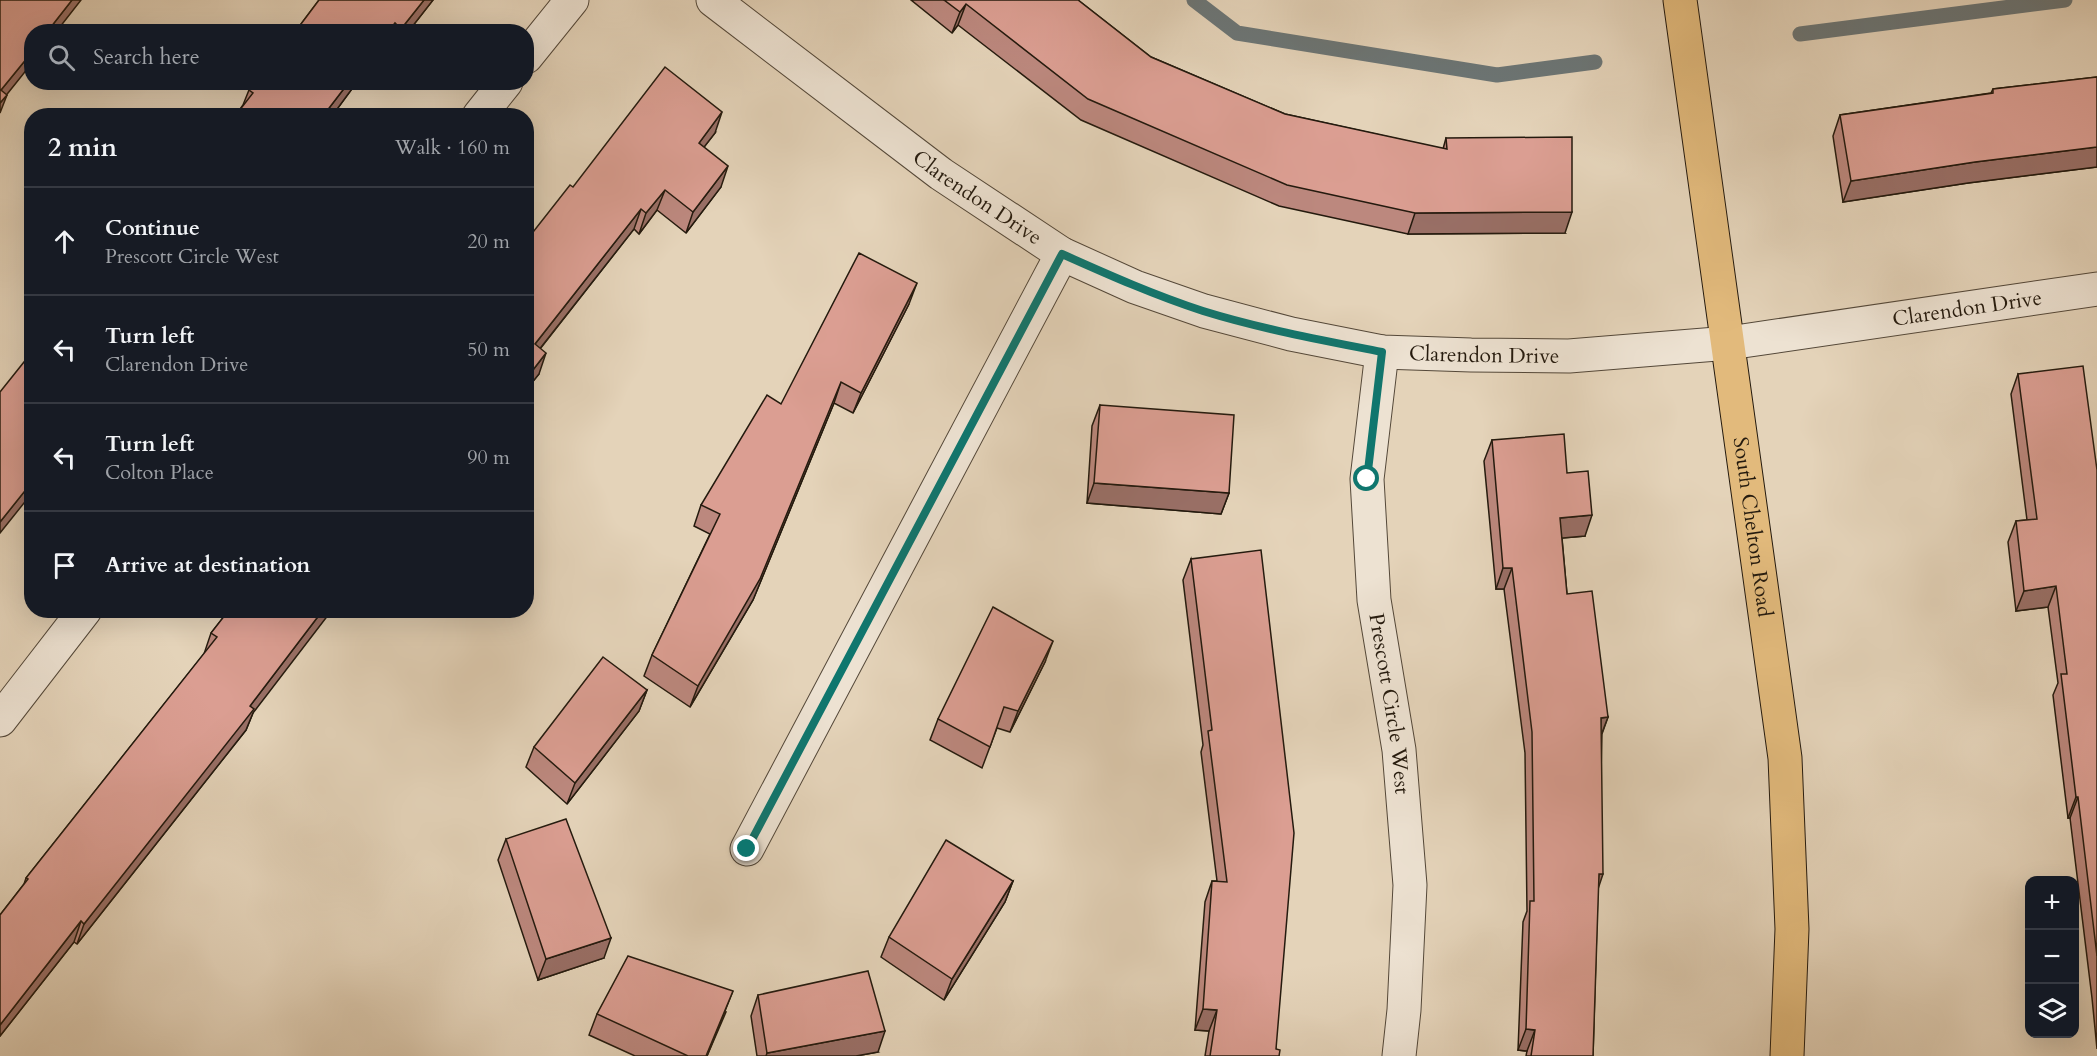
<!DOCTYPE html>
<meta charset="utf-8">
<style>
body{margin:0;font-family:Cardo,serif;background:#20242c;color:#f1f3f6}
.controls{position:absolute;right:18px;bottom:18px;display:grid;overflow:hidden;border-radius:12px;box-shadow:0 6px 24px #0002}
.controls button{width:54px;height:54px;display:grid;place-items:center;padding:0;border:0;border-bottom:2px solid #363941;background:#171b24;color:#f1f3f6;font:30px sans-serif}
.stop{position:absolute;width:18px;height:18px;margin:-14px;border:4px solid #0f766e;border-radius:50%;background:#fff}
.stop.end{background:#0f766e;border-color:#fff;box-shadow:0 2px 6px #0008}
.list{margin:0;padding:0;list-style:none}
h2{display:flex;justify-content:space-between;align-items:center;height:78px;margin:0;padding:0 24px;font-size:26px}
h2 small{font-size:20px;font-weight:400;color:#9ea1a6}
.list li{display:grid;grid-template-columns:39px 1fr auto;gap:18px;align-items:center;box-sizing:border-box;height:108px;padding:0 24px;border-top:2px solid #363941}
.list b{display:block;font-size:22px;white-space:nowrap}
.list p{margin:0;font-size:20px;white-space:nowrap;color:#9ea1a6}
.list em{font-size:20px;font-style:normal;color:#9ea1a6}
.icon{flex:none;width:33px;height:33px;fill:none;stroke:currentColor;stroke-width:2;stroke-linecap:round;stroke-linejoin:round}
.map{position:relative;flex:none;width:2097px;height:1056px;overflow:hidden}
.search{position:absolute;background:#171b24;box-shadow:0 6px 24px #0002;left:24px;top:24px;width:510px;height:66px;display:flex;align-items:center;gap:15px;box-sizing:border-box;padding:0 21px;border-radius:24px;color:#9ea1a6;font-size:22px}
.panel{position:absolute;background:#171b24;box-shadow:0 6px 24px #0002;left:24px;top:108px;width:510px;height:510px;border-radius:24px}
.map>svg:first-child{display:block}
.lines{fill:none;stroke-linecap:round;stroke-linejoin:round}
.stream{stroke:#6c7676;stroke-width:15}
.minor-casing{stroke:#544839;stroke-width:35}
.major-casing{stroke:#241a0e;stroke-width:35}
.minor{stroke:#ede2d2;stroke-width:33}
.major{stroke:#e2ba7c;stroke-width:33}
.wall{fill:#bc887e;stroke:#241a0e;stroke-width:1.5}
.shaded-wall{fill:#996f66;stroke:#241a0e;stroke-width:1.5}
.building{fill:#db9e92;stroke:#241a0e;stroke-width:1.5}
.route{stroke:#0f766e;stroke-width:8}
.labels{text-anchor:middle;dominant-baseline:central;stroke-width:6;stroke-linejoin:round;paint-order:stroke}
.street-label{font-size:21px;fill:#241a0e;stroke:#ede2d2}
</style>
<div class="map">
<svg width="2097" height="1056" viewBox="0 0 2097 1056">
<rect width="100%" height="100%" fill="#e4d3b9"/>
<filter id="stains"><feTurbulence type="fractalNoise" baseFrequency=".00333" numOctaves="4"/><feColorMatrix values="0 0 0 0 .2 0 0 0 0 .09 0 0 0 0 .02 0 0 0 .5 -.17"/></filter>
<radialGradient id="worn" r=".72"><stop offset=".6" stop-color="#630" stop-opacity="0"/><stop offset="1" stop-color="#630" stop-opacity=".3"/></radialGradient>
<g class="lines">
<g class="stream">
<polyline points="1194,0 1237,33 1497,75 1595,62"/>
<polyline points="1800,34 2065,0"/>
</g>
<defs>
<g id="minor">
<path id="s1" d="M713,0L941,174L1062,254L1135,287L1204,311L1291,334L1382,352L1471,355L1569,356L1729,343L2097,289"/>
<polyline points="526,57 572,0"/>
<polyline points="479,116 506,82"/>
<path id="s2" d="M1382,352L1367,479L1374,600L1399,750L1410,885L1404,1010L1399,1056"/>
<polyline points="0,720 85,610"/>
<polyline points="747,849 1062,254"/>
</g>
<g id="major">
<path id="s3" d="M1680,0L1785,758L1792,929L1787,1056"/>
</g>
</defs>
<use href="#minor" class="minor-casing"/>
<use href="#major" class="major-casing"/>
<use href="#minor" class="minor"/>
<use href="#major" class="major"/>
</g>
<g class="wall">
<polygon points="319,0 433,0 408,32 295,32"/>
<polygon points="911,0 1078,0 1151,57 1285,114 1443,149 1446,138 1565,233 1408,234 1279,206 1081,120 958,25 952,33"/>
<polygon points="2097,77 2097,167 1968,183 1843,202 1833,136 1840,115 1991,93 1993,89"/>
<polygon points="357,82 332,116 235,116 243,105 249,90"/>
<polygon points="715,133 704,147 721,187 686,233 657,210 639,234 634,229 540,349 539,374 526,390 573,187"/>
<polygon points="909,304 853,413 834,403 753,600 690,707 644,676 652,655 710,534 694,526 701,505"/>
<polygon points="2018,374 2097,470 2097,1049 2092,998 2070,818 2068,818 2053,695 2058,683 2048,607 2016,611 2008,542 2016,521 2027,520 2011,394"/>
<polygon points="1100,405 1229,493 1221,514 1087,503 1092,426"/>
<polygon points="1492,440 1567,473 1585,536 1562,538 1567,594 1608,717 1602,734 1598,888 1593,1056 1526,1056 1527,1051 1518,1050 1523,922 1527,911 1525,753 1504,589 1496,589 1484,461"/>
<polygon points="1191,559 1276,1049 1279,1056 1205,1056 1209,1031 1195,1030 1205,902 1212,881 1217,881 1201,752 1203,745 1183,580"/>
<polygon points="229,610 253,713 246,730 77,944 74,942 0,1036 0,915 24,884 26,878 204,654 211,633"/>
<polygon points="1045,662 1010,732 997,728 982,768 930,740 938,719"/>
<polygon points="647,690 639,711 567,804 526,767 534,747"/>
<polygon points="506,839 604,958 538,980 498,860"/>
<polygon points="1013,881 1005,902 944,1000 881,957 889,937"/>
<polygon points="758,995 878,1052 856,1056 757,1056 751,1016"/>
<polygon points="726,1012 707,1056 635,1056 589,1035 597,1014"/>
</g>
<g class="shaded-wall">
<polygon points="72,0 81,0 56,32 47,32"/>
<polygon points="424,0 433,0 408,32 400,32 401,29"/>
<polygon points="966,4 958,25 952,33 960,12"/>
<polygon points="32,52 32,63 0,103 1,90"/>
<polygon points="349,82 357,82 332,116 323,116"/>
<polygon points="7,95 0,113 0,103"/>
<polygon points="722,112 715,133 691,164 699,143"/>
<polygon points="2097,147 2097,167 1968,183 1843,202 1851,181 1975,162"/>
<polygon points="728,166 721,187 686,233 693,212"/>
<polygon points="665,190 657,210 639,234 646,213"/>
<polygon points="641,209 634,229 527,365 535,344"/>
<polygon points="1572,212 1565,233 1408,234 1415,213"/>
<polygon points="917,283 909,304 853,413 861,393"/>
<polygon points="546,353 539,374 526,390 526,379"/>
<polygon points="841,382 834,403 753,600 690,707 698,686"/>
<polygon points="32,482 32,493 0,533 0,522"/>
<polygon points="1094,483 1229,493 1221,514 1087,503"/>
<polygon points="1592,515 1585,536 1552,539 1560,518"/>
<polygon points="1503,568 1512,568 1504,589 1496,589"/>
<polygon points="2056,586 2048,607 2016,611 2024,591"/>
<polygon points="323,610 332,610 253,713 246,730 77,944 84,924 250,706"/>
<polygon points="1053,641 1045,662 1010,732 1018,711"/>
<polygon points="647,690 639,711 567,804 575,783"/>
<polygon points="1608,717 1600,738 1601,718"/>
<polygon points="2076,797 2078,797 2070,818 2068,818"/>
<polygon points="1599,874 1603,874 1596,895"/>
<polygon points="1013,881 1005,902 944,1000 952,979"/>
<polygon points="81,921 74,942 0,1036 0,1025"/>
<polygon points="611,938 604,958 538,980 546,959"/>
<polygon points="733,991 707,1056 706,1056"/>
<polygon points="1203,1009 1217,1010 1209,1031 1195,1030"/>
<polygon points="1526,1029 1535,1030 1527,1051 1518,1050"/>
<polygon points="885,1031 878,1052 856,1056 766,1056 767,1053"/>
</g>
<g class="building">
<polygon points="0,0 72,0 47,32 32,32 32,52 1,90 7,95 0,103"/>
<polygon points="319,0 424,0 401,29 395,23 388,32 295,32"/>
<polygon points="944,0 1078,0 1151,57 1285,114 1447,149 1446,138 1572,137 1572,212 1415,213 1287,185 1088,99 966,4 960,12"/>
<polygon points="665,67 722,112 699,143 728,166 693,212 665,190 646,213 641,209 535,344 546,353 526,379 526,241 570,185 573,187"/>
<polygon points="2097,77 2097,147 1975,162 1851,181 1840,115 1993,93 1993,89"/>
<polygon points="255,82 349,82 323,116 235,116 253,93 249,90"/>
<polygon points="859,253 917,283 861,393 841,382 760,579 698,686 652,655 720,514 701,505 767,395 781,404"/>
<polygon points="32,352 32,482 0,522 0,392"/>
<polygon points="2083,366 2097,470 2097,956 2078,797 2076,797 2061,674 2067,674 2056,586 2024,591 2016,521 2037,519 2018,374"/>
<polygon points="1100,405 1234,415 1229,493 1094,483"/>
<polygon points="1564,434 1567,473 1588,471 1592,515 1560,518 1567,594 1592,591 1608,717 1601,718 1603,874 1599,874 1593,1056 1531,1056 1535,1030 1526,1029 1530,901 1534,901 1532,732 1512,568 1503,568 1492,440"/>
<polygon points="1261,550 1294,833 1276,1049 1280,1050 1279,1056 1210,1056 1217,1010 1203,1009 1212,881 1227,882 1208,731 1212,730 1191,559"/>
<polygon points="993,607 1053,641 1018,711 1004,707 990,747 938,719"/>
<polygon points="229,610 323,610 250,706 254,709 84,924 81,921 0,1025 0,915 28,879 26,878 217,637 211,633"/>
<polygon points="603,657 647,690 575,783 534,747"/>
<polygon points="566,819 611,938 546,959 506,839"/>
<polygon points="946,840 1013,881 952,979 889,937"/>
<polygon points="628,956 733,991 706,1056 688,1056 597,1014"/>
<polygon points="868,971 885,1031 767,1053 758,995"/>
</g>
<g class="lines">
<path class="route" d="M747,849L1062,254C1109,275 1154,295 1203,311C1261,329 1322,340 1382,352L1367,479"/>
</g>
<g class="labels">
<g class="street-label">
<text stroke="none"><textPath href="#s1" startOffset="330">Clarendon Drive</textPath></text>
<text stroke="none"><textPath href="#s1" startOffset="1356">Clarendon Drive</textPath></text>
<text stroke="none"><textPath href="#s1" startOffset="870">Clarendon Drive</textPath></text>
<text stroke="none"><textPath href="#s3" startOffset="532">South Chelton Road</textPath></text>
<text stroke="none"><textPath href="#s2" startOffset="354">Prescott Circle West</textPath></text>
</g>
</g>
<rect width="100%" height="100%" filter="url(#stains)"/>
<rect width="100%" height="100%" fill="url(#worn)"/>
</svg>
<div class="controls">
<button>+</button>
<button>−</button>
<button><svg class="icon" aria-label="layers" viewBox="0 0 24 24"><path d="M12 4l9 5-9 5-9-5zM3 14l9 5 9-5"/></svg></button>
</div>
<div class="stop" style="left:1367px;top:479px"></div>
<div class="stop end" style="left:747px;top:849px"></div>
<div class="search"><svg class="icon" aria-label="search" viewBox="0 0 24 24"><circle cx="10" cy="10" r="6"/><path d="M15 15l6 6"/></svg>Search here</div>
<section class="panel">
<h2>2 min<small>Walk · 160 m</small></h2>
<ul class="list">
<li><svg class="icon" aria-label="ahead" viewBox="0 0 24 24"><path d="M12 20V5M6 11l6-6 6 6"/></svg><div><b>Continue</b><p>Prescott Circle West</p></div><em>20 m</em></li>
<li><svg class="icon" aria-label="left" viewBox="0 0 24 24"><path d="M17 20v-9H6M10 6l-5 5 5 5"/></svg><div><b>Turn left</b><p>Clarendon Drive</p></div><em>50 m</em></li>
<li><svg class="icon" aria-label="left" viewBox="0 0 24 24"><path d="M17 20v-9H6M10 6l-5 5 5 5"/></svg><div><b>Turn left</b><p>Colton Place</p></div><em>90 m</em></li>
<li><svg class="icon" aria-label="arrive" viewBox="0 0 24 24"><path d="M6 21V4h12l-3 4 3 4H6"/></svg><div><b>Arrive at destination</b></div></li>
</ul>
</section>
</div>
